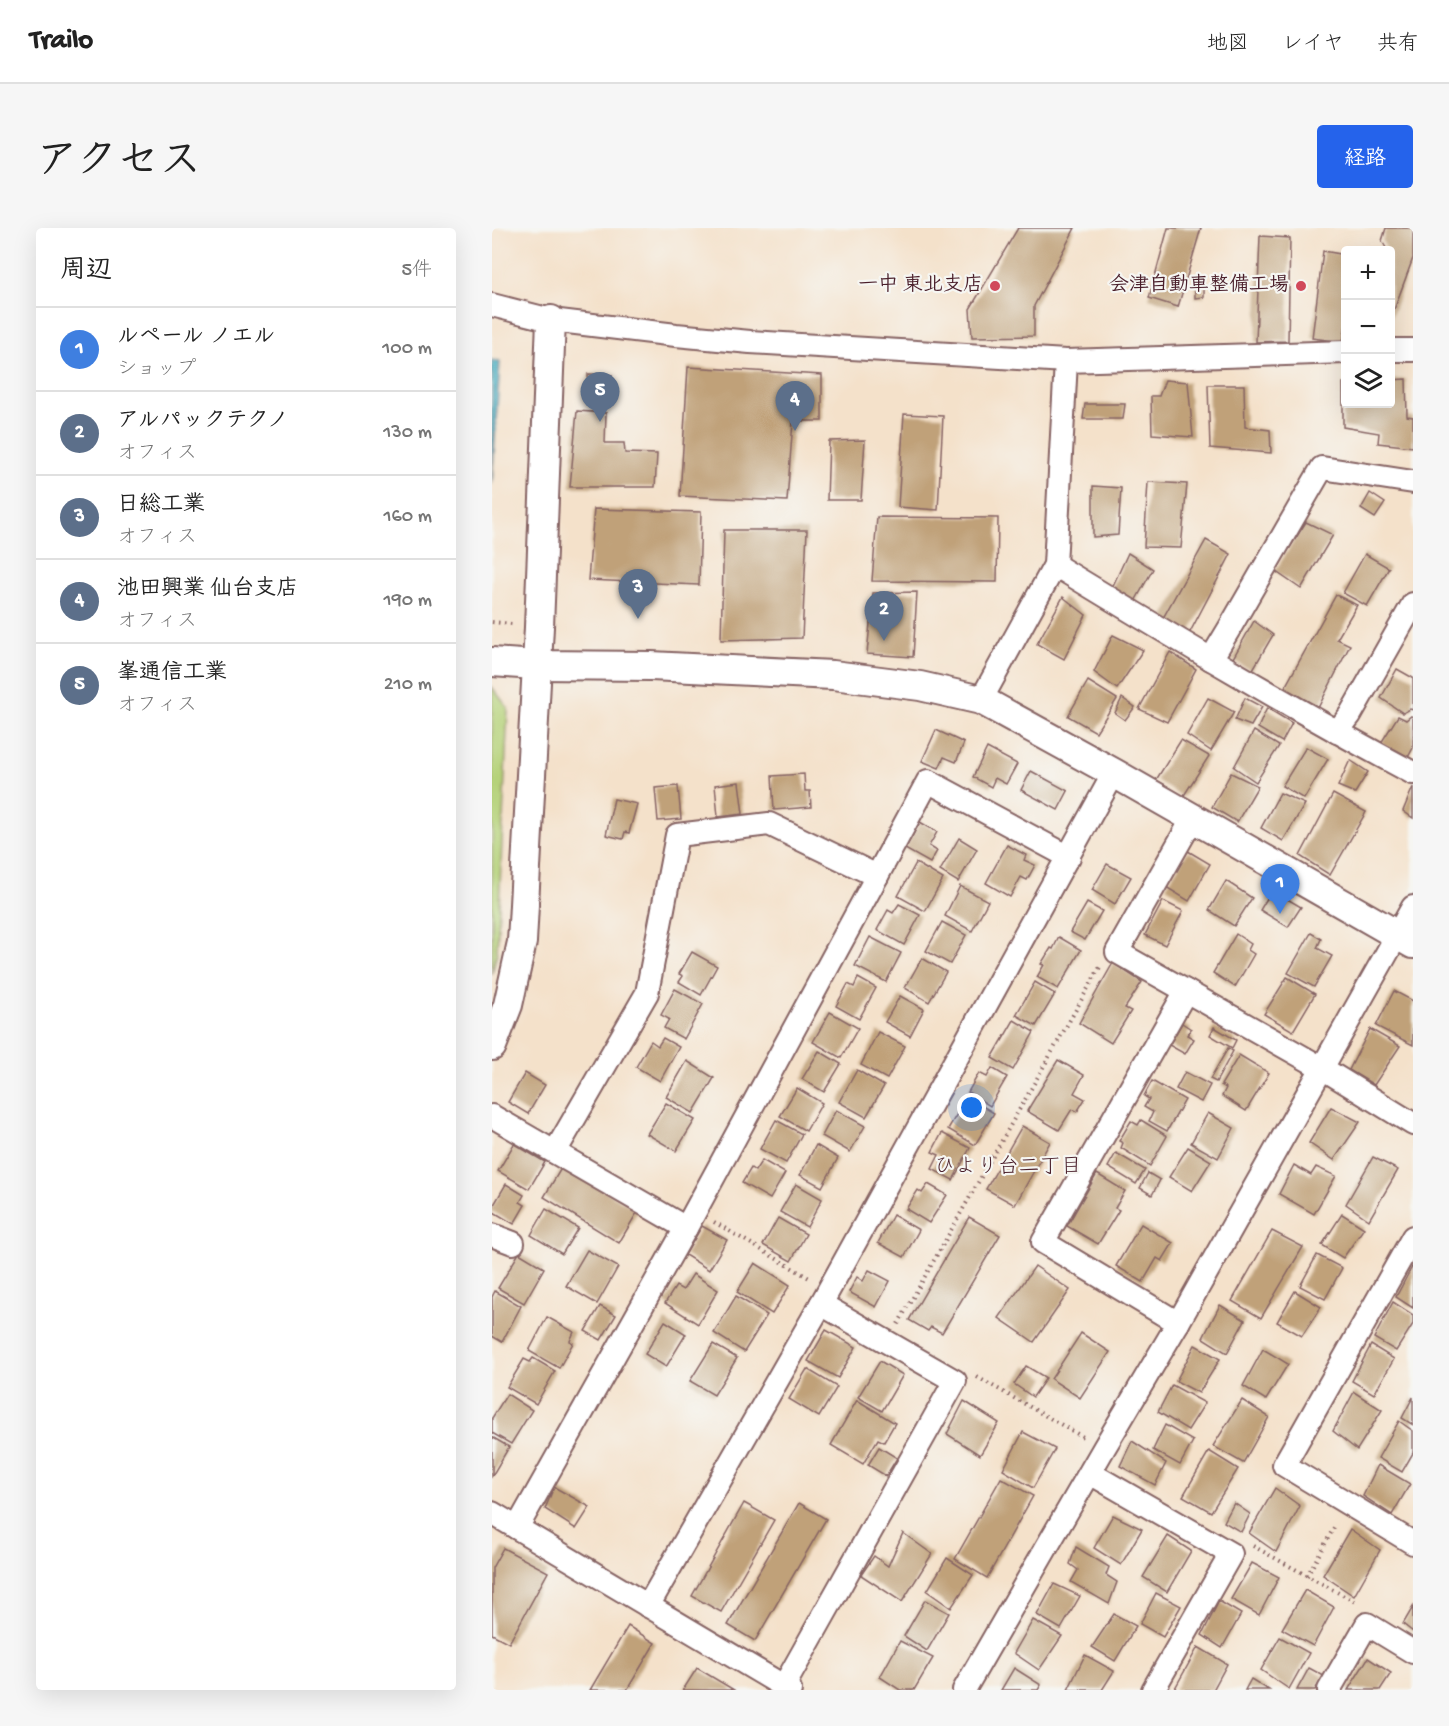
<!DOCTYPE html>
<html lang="ja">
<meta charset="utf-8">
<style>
body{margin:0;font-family:"Gochi Hand","Klee One",sans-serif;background:#f6f6f6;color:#222}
.controls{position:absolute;right:18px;top:18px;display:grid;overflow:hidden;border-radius:6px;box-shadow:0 6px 24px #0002}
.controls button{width:54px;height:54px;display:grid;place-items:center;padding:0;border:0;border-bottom:2px solid #e0e0e0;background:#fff;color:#222;font:30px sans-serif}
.you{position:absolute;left:480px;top:880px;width:21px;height:21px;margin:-15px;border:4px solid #fff;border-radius:50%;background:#1a73e8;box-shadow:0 0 0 9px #1a73e833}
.badge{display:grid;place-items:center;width:39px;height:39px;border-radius:50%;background:#2563eb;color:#fff;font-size:20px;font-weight:700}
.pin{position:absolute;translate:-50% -50px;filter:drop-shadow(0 2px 3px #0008)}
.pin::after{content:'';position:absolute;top:32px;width:21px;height:18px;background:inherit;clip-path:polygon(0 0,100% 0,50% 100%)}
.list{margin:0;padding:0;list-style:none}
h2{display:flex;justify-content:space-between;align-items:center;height:78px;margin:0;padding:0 24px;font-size:26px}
h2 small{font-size:20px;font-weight:400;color:#767676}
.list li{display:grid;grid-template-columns:39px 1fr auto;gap:18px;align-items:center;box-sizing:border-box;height:84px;padding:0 24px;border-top:2px solid #e0e0e0}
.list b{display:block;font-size:22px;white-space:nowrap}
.list p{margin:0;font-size:20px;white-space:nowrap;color:#767676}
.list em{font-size:20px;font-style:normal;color:#767676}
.icon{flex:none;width:33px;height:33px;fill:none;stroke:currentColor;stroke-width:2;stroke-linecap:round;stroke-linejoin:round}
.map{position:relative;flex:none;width:921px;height:1462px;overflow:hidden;border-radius:6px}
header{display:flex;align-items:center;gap:36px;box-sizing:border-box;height:84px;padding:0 30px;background:#fff;border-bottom:2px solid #e0e0e0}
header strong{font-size:28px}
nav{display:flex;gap:33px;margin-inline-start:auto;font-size:21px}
.intro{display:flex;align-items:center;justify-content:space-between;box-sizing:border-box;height:144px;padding:0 36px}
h1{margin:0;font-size:42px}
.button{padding:15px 27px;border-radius:6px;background:#2563eb;color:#fff;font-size:21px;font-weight:700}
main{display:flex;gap:36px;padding:0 36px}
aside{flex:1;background:#fff;border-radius:6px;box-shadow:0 6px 24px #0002}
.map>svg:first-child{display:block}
.green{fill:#b5d279;stroke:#807852;stroke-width:1.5}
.water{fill:#3da9bd;stroke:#446474;stroke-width:1.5}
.building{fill:#c0a179}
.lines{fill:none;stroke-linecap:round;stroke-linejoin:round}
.minor-casing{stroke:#866363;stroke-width:26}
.tertiary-casing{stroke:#866363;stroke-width:32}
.path{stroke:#866363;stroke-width:4;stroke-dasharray:1.5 4.5;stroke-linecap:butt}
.minor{stroke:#fff;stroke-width:22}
.tertiary{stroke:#fff;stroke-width:28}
.poi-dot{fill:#d1495b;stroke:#f6f6f2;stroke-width:2}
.labels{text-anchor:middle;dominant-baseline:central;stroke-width:4.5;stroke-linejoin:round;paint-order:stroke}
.poi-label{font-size:20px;font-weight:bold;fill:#4a1f2b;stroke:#f6f6f2;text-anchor:end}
.neighbourhood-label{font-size:21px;fill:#4a1f2b;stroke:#f6f6f2}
</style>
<header>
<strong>Trailo</strong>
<nav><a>地図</a><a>レイヤ</a><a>共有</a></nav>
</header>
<div class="intro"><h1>アクセス</h1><a class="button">経路</a></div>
<main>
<aside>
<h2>周辺<small>5件</small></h2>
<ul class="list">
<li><span class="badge" style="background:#3f7fe0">1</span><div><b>ルペール ノエル</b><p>ショップ</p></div><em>100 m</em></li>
<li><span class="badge" style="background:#5c6f8a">2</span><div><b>アルパックテクノ</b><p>オフィス</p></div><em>130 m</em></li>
<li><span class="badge" style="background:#5c6f8a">3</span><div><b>日総工業</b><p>オフィス</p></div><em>160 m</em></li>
<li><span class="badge" style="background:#5c6f8a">4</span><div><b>池田興業 仙台支店</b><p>オフィス</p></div><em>190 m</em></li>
<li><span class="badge" style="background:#5c6f8a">5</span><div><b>峯通信工業</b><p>オフィス</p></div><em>210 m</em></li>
</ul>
</aside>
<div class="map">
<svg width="921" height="1462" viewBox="0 0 921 1462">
<rect width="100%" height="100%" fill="#f6f6f2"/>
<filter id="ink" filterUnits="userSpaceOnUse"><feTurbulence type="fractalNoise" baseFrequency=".0167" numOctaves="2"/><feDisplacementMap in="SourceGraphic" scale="12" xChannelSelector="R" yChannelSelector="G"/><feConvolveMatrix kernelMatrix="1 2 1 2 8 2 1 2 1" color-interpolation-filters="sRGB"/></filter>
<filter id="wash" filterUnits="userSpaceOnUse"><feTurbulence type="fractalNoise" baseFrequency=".008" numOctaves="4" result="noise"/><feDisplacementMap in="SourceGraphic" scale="24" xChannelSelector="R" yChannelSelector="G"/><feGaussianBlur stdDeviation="1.35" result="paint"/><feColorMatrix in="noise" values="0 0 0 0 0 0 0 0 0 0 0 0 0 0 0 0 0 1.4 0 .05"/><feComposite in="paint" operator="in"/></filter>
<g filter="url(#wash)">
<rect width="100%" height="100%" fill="#f4e1ca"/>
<polygon class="green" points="0,459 16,480 5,725 0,746"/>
<polygon class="water" points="0,132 8,134 0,257"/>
<g id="blocks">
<g class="building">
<polygon points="526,0 583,0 542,78 542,108 480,109 478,81"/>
<polygon points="676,0 709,0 686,79 657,70"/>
<polygon points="894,0 921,0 921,30 899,90 898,22 893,22 894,20 890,13"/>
<polygon points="768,8 798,10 796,113 764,114"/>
<polygon points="831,23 854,27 854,96 851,114 820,110"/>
<polygon points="703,55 712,55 712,69 703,70"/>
<polygon points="196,139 330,147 330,193 301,193 295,273 188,268"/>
<polygon points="96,146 120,147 117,170 97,170"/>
<polygon points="914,151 915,188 921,189 921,219 886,215 887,205 851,199 851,155 854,155 854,176 898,176 898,152"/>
<polygon points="673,152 696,154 701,209 660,206 659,168 667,168"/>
<polygon points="716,157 752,157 753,199 778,202 779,225 718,220"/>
<polygon points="593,176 633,176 631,191 591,191"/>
<polygon points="85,183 114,185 113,215 132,215 133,225 165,226 163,259 78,259"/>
<polygon points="412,186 451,188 446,282 406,279"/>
<polygon points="373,212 369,272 335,272 337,213"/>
<polygon points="656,254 695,256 689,320 652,319"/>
<polygon points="601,258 629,260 626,307 601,309"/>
<polygon points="878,265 893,275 883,290 869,281"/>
<polygon points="102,281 209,284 207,357 96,352"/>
<polygon points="385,289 506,290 505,354 380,353"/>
<polygon points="814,294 841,307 809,361 783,343"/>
<polygon points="232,302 315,302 310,410 229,412"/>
<polygon points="714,312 739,326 697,406 670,392"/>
<polygon points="636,325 661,341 641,377 619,362"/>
<polygon points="873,326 897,340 875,378 851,365"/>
<polygon points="425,364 421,429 375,426 381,365"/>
<polygon points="844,367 865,377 845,411 858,417 826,480 792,461"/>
<polygon points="571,369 594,387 572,431 545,416"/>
<polygon points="762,393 781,407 760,443 740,432"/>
<polygon points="621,407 651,422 625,461 602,444"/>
<polygon points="678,424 704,441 675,494 647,481"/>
<polygon points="905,441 921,450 921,482 918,481 911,485 889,470"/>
<polygon points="596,453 625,471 604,504 576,488"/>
<polygon points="630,470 643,479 633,492 623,485"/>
<polygon points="716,470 742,484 719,523 695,507"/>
<polygon points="753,470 770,479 759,498 743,492"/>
<polygon points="775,480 800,495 790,514 766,500"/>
<polygon points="906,488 914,492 919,488 921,489 921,520 915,531 889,515"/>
<polygon points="444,502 472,515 464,534 452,529 447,540 430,533"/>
<polygon points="762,503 787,518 764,554 742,539"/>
<polygon points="689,512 717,528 691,569 664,552"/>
<polygon points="814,519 836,531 812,571 790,558"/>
<polygon points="495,520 525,536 514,556 503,550 499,559 481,549"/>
<polygon points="858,532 876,544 863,565 846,558"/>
<polygon points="539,543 576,563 566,582 529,562"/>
<polygon points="739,545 766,558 745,594 720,579"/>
<polygon points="312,546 313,563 318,563 319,579 282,582 280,548"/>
<polygon points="247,554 251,586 226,589 223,557"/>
<polygon points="186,558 189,591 166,593 163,560"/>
<polygon points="921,559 921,590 911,583"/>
<polygon points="788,565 813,576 791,613 769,600"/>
<polygon points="841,566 874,584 838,647 808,628"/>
<polygon points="122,571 145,576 137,605 133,604 131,611 114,607"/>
<polygon points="428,594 445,604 437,618 445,623 438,635 413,621"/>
<polygon points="467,610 485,621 466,654 448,643"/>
<polygon points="515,617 534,627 532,632 543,637 535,652 529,649 518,669 494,655"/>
<polygon points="696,623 718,636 697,673 674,659"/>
<polygon points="424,635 451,651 433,683 406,668"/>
<polygon points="615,636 639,649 623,676 600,662"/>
<polygon points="734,653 760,670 742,698 717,682"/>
<polygon points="468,658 496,673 480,703 453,688"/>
<polygon points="780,662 809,679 796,699 768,682"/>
<polygon points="671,673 691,683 673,717 653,707"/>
<polygon points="595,675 610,683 593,712 578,704"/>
<polygon points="407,676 428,687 412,717 385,702 396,682 401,685"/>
<polygon points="450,694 474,707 458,736 434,723"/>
<polygon points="819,705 829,711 825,720 840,728 822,759 796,745"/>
<polygon points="744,706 759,716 756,722 762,726 743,759 721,745"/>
<polygon points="378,709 409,725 394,754 363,738"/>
<polygon points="567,709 589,722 566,761 545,749 552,737 549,736 559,720 561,721"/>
<polygon points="200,724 225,738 209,767 187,754 191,748 187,746"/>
<polygon points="430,730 454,744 437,774 413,760"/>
<polygon points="621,735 650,754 633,780 639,783 619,815 587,795"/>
<polygon points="795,749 823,766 801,803 772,786"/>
<polygon points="366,750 384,760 367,791 344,778 356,756 362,759"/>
<polygon points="543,754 563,766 544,798 524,787"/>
<polygon points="183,761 211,776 192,811 172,800 177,791 169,787"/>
<polygon points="902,763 921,773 921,817 884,798"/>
<polygon points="408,768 432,781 418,808 393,794"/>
<polygon points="338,784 366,800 349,830 321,814"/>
<polygon points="522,792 542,804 521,842 500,830"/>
<polygon points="690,795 699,801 695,807 702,811 693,826 677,817"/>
<polygon points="722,799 744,812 740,820 718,807"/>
<polygon points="878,801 908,818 882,857 857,842"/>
<polygon points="386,804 413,818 395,851 369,837"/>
<polygon points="171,810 187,819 168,853 144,839 159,813 166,818"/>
<polygon points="736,820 741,823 724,854 718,851"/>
<polygon points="327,823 349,836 332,864 310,851"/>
<polygon points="747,827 777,845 754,883 730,868 734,860 729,857"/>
<polygon points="566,832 592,847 582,865 593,871 585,884 580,881 567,902 535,883"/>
<polygon points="195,833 222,850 201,885 174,869"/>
<polygon points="500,840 515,849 498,878 476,864 487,845 495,849"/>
<polygon points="365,842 392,858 374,889 347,874"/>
<polygon points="693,844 718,857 709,874 684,861"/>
<polygon points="33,845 53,857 36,886 16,874"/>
<polygon points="660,853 693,872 675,903 657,893 661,884 652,879 657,871 652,868"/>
<polygon points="305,860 330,875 314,903 288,888"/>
<polygon points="475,869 502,885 483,917 456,901"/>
<polygon points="174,875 203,892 184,923 155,906"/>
<polygon points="839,879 868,894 842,932 817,915"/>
<polygon points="344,882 373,898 358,924 330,908"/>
<polygon points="716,885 742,900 726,930 699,915"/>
<polygon points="284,892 310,906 294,935 268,921"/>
<polygon points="649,892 675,908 658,938 629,920 631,915 627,913 639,893 646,897"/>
<polygon points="530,898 558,914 523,977 494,961"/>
<polygon points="450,905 478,920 461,952 440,941 447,927 440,924"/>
<polygon points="22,916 53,934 37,961 6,943"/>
<polygon points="324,917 346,930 330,959 308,947"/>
<polygon points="696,919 719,933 700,963 677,949"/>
<polygon points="624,925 653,942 644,956 616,939"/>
<polygon points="881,929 906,942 877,992 854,976"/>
<polygon points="270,932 293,945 278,971 250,955 259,940 263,943"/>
<polygon points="71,937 146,983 127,1015 52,969"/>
<polygon points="802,937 819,947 824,939 844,948 822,986 787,966"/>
<polygon points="656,945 668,952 660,967 648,960"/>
<polygon points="605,946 633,963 623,980 627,982 606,1016 575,998"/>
<polygon points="14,956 32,967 28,974 33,977 22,996 0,983 0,980"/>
<polygon points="304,956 330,971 315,999 288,984"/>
<polygon points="436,956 455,967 437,995 414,981 426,962 430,965"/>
<polygon points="54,981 86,1000 70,1026 39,1007"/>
<polygon points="850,986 872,1000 851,1030 830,1017"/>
<polygon points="401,987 427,1002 412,1029 386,1015"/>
<polygon points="477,989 508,1007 450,1105 439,1099 436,1103 417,1092"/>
<polygon points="286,990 314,1006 299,1033 271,1017"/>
<polygon points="649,996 681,1015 670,1033 665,1030 651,1054 624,1038"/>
<polygon points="210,998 235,1012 217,1042 193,1027"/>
<polygon points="780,1003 811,1019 769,1090 740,1073"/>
<polygon points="95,1022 126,1039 105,1076 74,1058"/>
<polygon points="27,1025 52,1040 32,1075 6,1060"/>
<polygon points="825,1027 850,1040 833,1071 808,1058"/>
<polygon points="263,1035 298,1057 280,1086 245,1064"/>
<polygon points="921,1037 921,1080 904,1069"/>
<polygon points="543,1038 578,1062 542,1114 507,1090"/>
<polygon points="377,1042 398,1053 384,1079 357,1064 365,1049 371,1053"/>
<polygon points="201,1046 226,1062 206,1096 173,1075 184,1058 191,1062"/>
<polygon points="3,1063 29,1078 10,1114 0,1108 0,1069"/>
<polygon points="803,1063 829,1079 810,1108 785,1094"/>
<polygon points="244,1068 275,1087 252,1124 222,1105"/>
<polygon points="901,1074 921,1087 921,1096 904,1123 882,1110"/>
<polygon points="728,1077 753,1092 735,1125 711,1110"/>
<polygon points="108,1078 124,1087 109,1112 93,1103"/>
<polygon points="55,1089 82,1104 78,1113 81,1115 67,1140 37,1123"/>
<polygon points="173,1093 194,1106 174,1139 153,1126"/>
<polygon points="334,1102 364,1119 346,1150 316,1133"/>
<polygon points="589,1105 618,1124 588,1170 559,1151"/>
<polygon points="221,1116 245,1130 222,1167 198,1153"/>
<polygon points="703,1117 728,1131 707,1165 684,1153"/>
<polygon points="879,1117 902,1131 882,1166 860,1153"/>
<polygon points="771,1121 796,1136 774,1172 751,1158"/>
<polygon points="41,1130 63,1143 44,1176 15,1159 32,1131 38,1134"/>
<polygon points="388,1133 411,1147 390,1183 366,1169"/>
<polygon points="534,1138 554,1150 541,1169 522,1156"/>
<polygon points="315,1141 345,1159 327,1189 297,1171"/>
<polygon points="680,1157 713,1175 696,1202 666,1184"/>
<polygon points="862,1164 890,1182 865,1222 841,1203"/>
<polygon points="15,1166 40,1182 19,1216 0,1205 0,1190"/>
<polygon points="921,1169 921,1197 910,1190"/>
<polygon points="365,1172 403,1195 392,1214 386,1211 371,1236 339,1217"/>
<polygon points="750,1172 777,1189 751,1235 721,1218"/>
<polygon points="472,1173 507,1195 488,1227 455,1206"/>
<polygon points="907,1193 921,1203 921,1225 910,1244 886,1230"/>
<polygon points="673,1197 701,1213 688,1237 661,1222"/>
<polygon points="531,1204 563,1221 541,1260 511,1242"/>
<polygon points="0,1209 17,1219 0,1248"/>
<polygon points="640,1213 674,1235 663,1257 628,1238"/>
<polygon points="387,1219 405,1230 394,1248 376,1237"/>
<polygon points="717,1223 746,1241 719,1284 691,1268"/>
<polygon points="886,1237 918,1256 900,1287 871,1268"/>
<polygon points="509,1250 541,1268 495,1350 463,1331"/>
<polygon points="62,1259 98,1279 84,1301 53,1281"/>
<polygon points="783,1260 808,1278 784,1324 757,1305"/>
<polygon points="252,1275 282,1292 229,1384 200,1368"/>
<polygon points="307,1275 334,1291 263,1413 236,1397"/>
<polygon points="742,1275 758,1286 749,1304 732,1294"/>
<polygon points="621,1287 650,1301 629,1337 602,1320"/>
<polygon points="858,1301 888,1322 862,1368 831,1347"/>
<polygon points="411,1305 440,1326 410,1374 369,1347 382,1328 396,1338"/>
<polygon points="676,1308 699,1323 675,1364 651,1349"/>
<polygon points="584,1319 617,1339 614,1347 625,1354 617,1376 579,1354 586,1342 578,1336"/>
<polygon points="11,1320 56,1344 17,1415 0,1406 0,1340"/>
<polygon points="455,1330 481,1347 459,1380 435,1363"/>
<polygon points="760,1335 787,1349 767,1387 739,1371"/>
<polygon points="562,1356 588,1368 569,1401 545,1387"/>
<polygon points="813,1362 842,1379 821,1418 790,1401"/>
<polygon points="664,1365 689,1378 671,1409 648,1396"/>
<polygon points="433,1372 457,1385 435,1423 412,1408"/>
<polygon points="727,1373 749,1386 730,1420 710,1407"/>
<polygon points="921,1379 921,1404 911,1396"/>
<polygon points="622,1386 644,1398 623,1433 600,1419"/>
<polygon points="541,1392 570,1408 547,1442 522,1425"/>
<polygon points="136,1398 163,1415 135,1462 98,1462"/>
<polygon points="788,1409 817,1425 797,1461 769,1442"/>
<polygon points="408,1413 441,1430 422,1462 408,1462 388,1449"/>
<polygon points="706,1419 735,1436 721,1462 682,1462"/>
<polygon points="593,1427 622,1443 610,1462 576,1462"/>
<polygon points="876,1430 899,1445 888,1462 856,1462"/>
<polygon points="205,1440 242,1462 191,1462"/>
<polygon points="522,1440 549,1457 546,1462 509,1462"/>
<polygon points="817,1440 832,1448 823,1462 805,1462"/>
<polygon points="759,1451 777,1462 753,1462"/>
</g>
</g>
</g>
<g filter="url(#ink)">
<use href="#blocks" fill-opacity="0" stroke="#866363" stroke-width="1.5"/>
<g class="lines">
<defs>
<g id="minor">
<polyline points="0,77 59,92 184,107 258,114 574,133 854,124"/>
<polyline points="898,122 921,122"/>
<path d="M563,337C681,409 799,480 921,545"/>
<polyline points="719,431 737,401 830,240 921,254"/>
<polyline points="489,472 563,337 574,133"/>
<polyline points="845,504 858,487 921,376"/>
<polyline points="385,648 436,553 577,629"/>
<polyline points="694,763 625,724 701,590"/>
<polyline points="0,888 194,1000 25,1300"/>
<polyline points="63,924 155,765 185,607 277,596 385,648 194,1000"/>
<polyline points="0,1007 21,1015"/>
<polyline points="921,1009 792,1237 921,1315"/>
<polyline points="329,1076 622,545"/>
<polyline points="686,1095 551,1014 694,763 830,840 921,896"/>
<polyline points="598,1245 739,1326 661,1462"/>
<polyline points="0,1285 298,1462"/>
<polyline points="156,1378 329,1076 463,1153 292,1458"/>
<polyline points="472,1462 612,1220 686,1095 921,679"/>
<polyline points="837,1462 875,1396 921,1424"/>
</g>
<g id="tertiary">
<polyline points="0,434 44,437 159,438 341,447 428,458 489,472 622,545 921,716"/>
<polyline points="0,818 16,777 30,714 47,399 59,92"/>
</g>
</defs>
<use href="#minor" class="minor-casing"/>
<use href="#tertiary" class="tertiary-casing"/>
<g class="path">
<polyline points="0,394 20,396"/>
<polyline points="222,994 319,1051"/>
<polyline points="406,1096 608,739"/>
<polyline points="485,1149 591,1209"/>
<polyline points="761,1318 865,1375"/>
<polyline points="815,1348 844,1296"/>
</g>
<use href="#minor" class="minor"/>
<use href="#tertiary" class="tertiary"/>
</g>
</g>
<g class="poi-dot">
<circle cx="503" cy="58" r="6"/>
<circle cx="809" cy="58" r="6"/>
</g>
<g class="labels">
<g class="poi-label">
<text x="491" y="58">一中 東北支店</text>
<text x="797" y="58">会津自動車整備工場</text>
</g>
<g class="neighbourhood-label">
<text x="516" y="940">ひより台二丁目</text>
</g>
</g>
</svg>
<div class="controls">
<button>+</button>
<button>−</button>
<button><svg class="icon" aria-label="layers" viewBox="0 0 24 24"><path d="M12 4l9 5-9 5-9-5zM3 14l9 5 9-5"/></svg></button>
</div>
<div class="you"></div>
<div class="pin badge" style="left:788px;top:686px;background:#3f7fe0">1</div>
<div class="pin badge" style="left:392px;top:413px;background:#5c6f8a">2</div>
<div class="pin badge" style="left:146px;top:391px;background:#5c6f8a">3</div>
<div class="pin badge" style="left:303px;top:203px;background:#5c6f8a">4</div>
<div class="pin badge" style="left:108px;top:194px;background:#5c6f8a">5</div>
</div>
</main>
